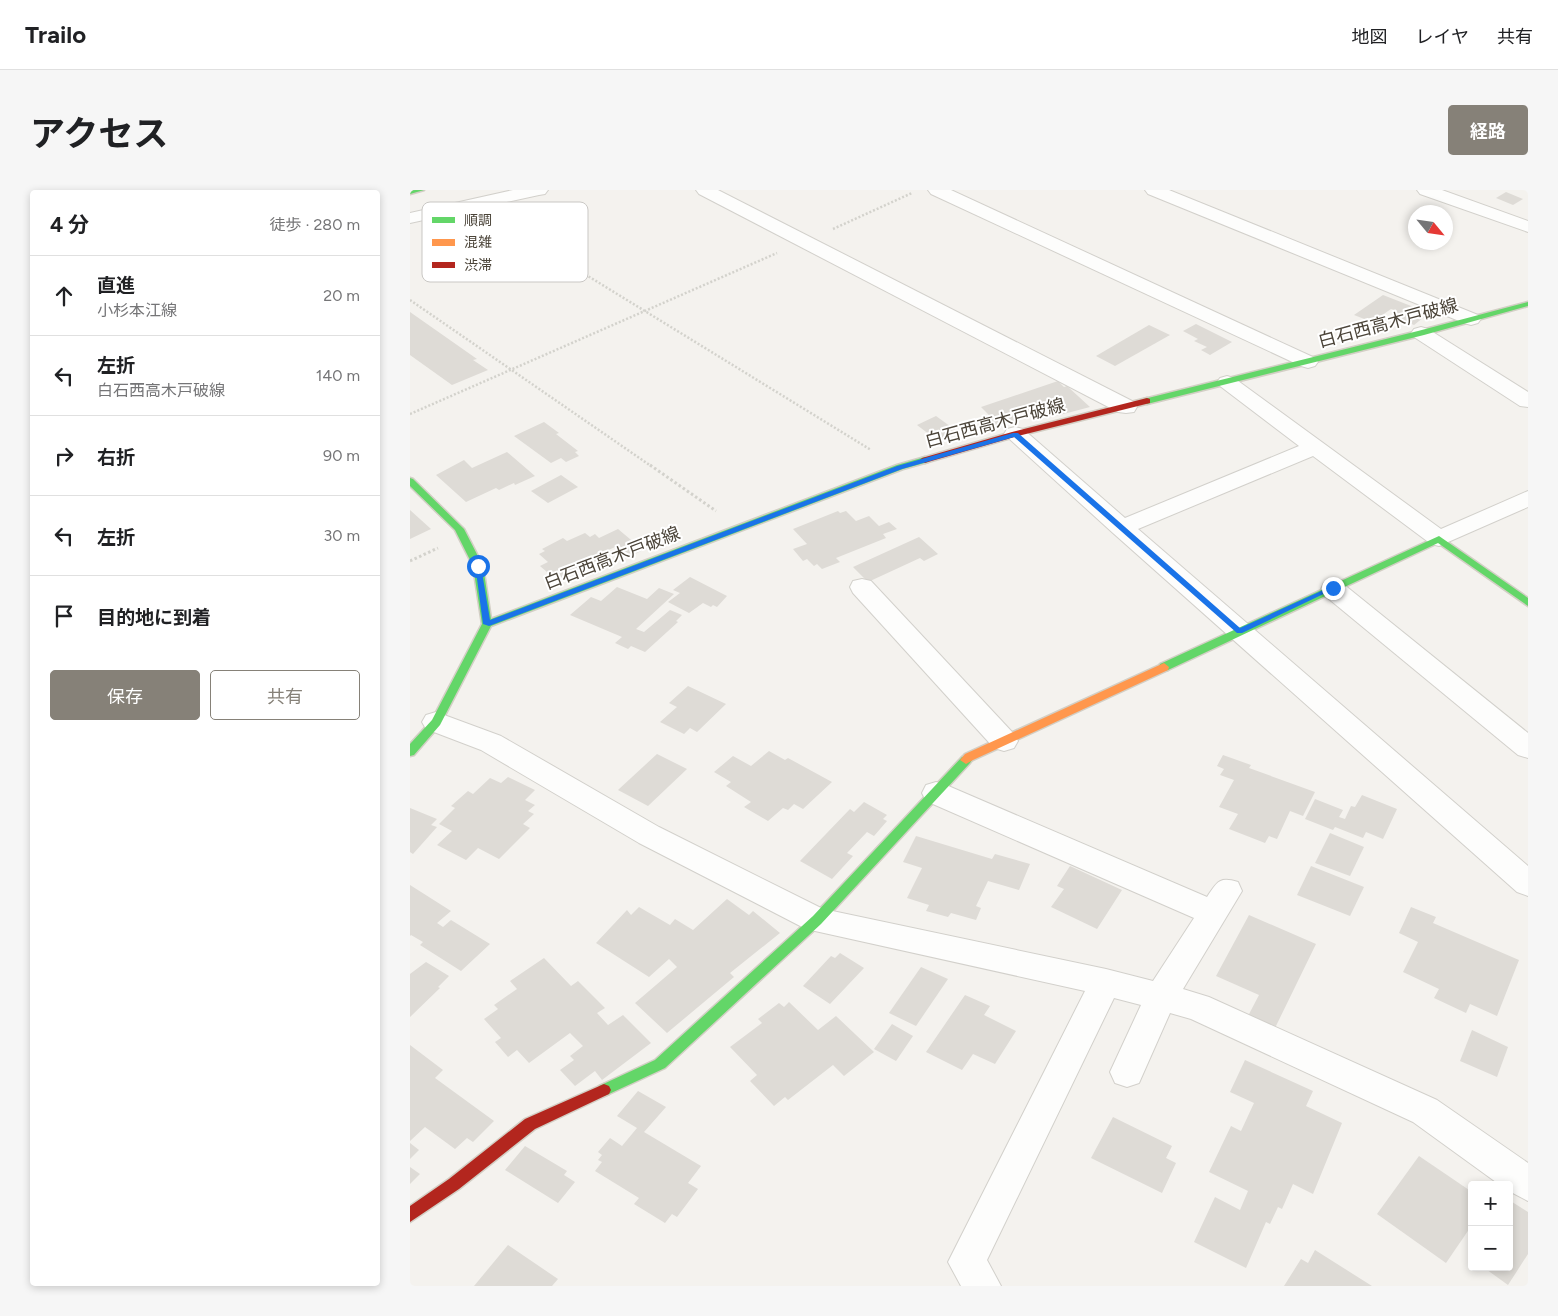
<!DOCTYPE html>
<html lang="ja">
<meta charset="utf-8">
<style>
body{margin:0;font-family:Figtree,"Noto Sans JP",sans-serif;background:#f6f6f6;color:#202124}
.controls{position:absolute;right:15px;bottom:15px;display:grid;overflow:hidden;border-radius:5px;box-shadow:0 2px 8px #0003}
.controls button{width:45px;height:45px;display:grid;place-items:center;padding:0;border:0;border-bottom:1px solid #e0e0e0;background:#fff;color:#202124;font:25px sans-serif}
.compass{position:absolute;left:998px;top:15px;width:45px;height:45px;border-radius:50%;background:#fff;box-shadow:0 2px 8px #0003;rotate:119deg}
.stop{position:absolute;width:15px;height:15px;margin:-11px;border:4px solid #1a73e8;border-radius:50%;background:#fff}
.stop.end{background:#1a73e8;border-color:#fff;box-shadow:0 1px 5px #0008}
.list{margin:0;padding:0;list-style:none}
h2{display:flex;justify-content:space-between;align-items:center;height:65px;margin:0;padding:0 20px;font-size:21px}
h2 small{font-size:16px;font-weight:400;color:#757577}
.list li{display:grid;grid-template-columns:32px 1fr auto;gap:15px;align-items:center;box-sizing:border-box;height:80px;padding:0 20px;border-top:1px solid #e0e0e0}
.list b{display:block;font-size:19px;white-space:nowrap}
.list p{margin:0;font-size:16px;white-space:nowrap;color:#757577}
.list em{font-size:16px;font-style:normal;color:#757577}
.actions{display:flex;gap:10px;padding:15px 20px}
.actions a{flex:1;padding:11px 0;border:1px solid #868178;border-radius:5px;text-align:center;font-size:18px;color:#868178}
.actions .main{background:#868178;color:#fff}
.icon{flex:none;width:28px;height:28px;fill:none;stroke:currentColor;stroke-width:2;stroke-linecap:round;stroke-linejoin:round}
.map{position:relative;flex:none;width:1118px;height:1096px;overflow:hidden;border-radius:5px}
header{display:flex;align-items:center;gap:30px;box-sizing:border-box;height:70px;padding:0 25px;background:#fff;border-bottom:1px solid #e0e0e0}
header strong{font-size:24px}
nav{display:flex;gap:28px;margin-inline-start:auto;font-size:18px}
.intro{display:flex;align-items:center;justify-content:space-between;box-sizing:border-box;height:120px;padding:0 30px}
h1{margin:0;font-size:35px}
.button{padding:12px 22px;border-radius:5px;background:#868178;color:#fff;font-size:18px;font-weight:700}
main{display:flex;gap:30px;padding:0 30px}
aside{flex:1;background:#fff;border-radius:5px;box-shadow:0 2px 8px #0003}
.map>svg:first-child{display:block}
.building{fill:#dedbd6}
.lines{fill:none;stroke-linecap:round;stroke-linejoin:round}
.street-casing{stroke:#d2d0cb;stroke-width:2}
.fast-casing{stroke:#d3cfc5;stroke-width:3}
.slow-casing{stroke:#d3cfc5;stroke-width:3}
.jam-casing{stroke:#d3cfc5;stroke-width:3}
.path-far1{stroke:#d3d2cc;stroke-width:2.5;stroke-dasharray:2 2;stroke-linecap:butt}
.path{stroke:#d3d2cc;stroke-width:3;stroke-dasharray:2.5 2.5;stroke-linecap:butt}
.street{fill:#fdfdfc;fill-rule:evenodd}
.fast{fill:#63d668;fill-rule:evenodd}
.slow{fill:#ff974d;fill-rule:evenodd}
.jam{fill:#b3261e;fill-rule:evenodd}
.route{fill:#1a73e8}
.labels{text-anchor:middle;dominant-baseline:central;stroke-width:4;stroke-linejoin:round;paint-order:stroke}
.street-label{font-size:18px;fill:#4b4439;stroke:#fff}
.key{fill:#fff;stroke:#c9c7c4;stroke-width:1}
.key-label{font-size:14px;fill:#4b4439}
</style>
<header>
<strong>Trailo</strong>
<nav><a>地図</a><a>レイヤ</a><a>共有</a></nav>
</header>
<div class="intro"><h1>アクセス</h1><a class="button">経路</a></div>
<main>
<aside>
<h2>4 分<small>徒歩 · 280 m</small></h2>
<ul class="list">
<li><svg class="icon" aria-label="ahead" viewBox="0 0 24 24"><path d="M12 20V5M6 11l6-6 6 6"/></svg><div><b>直進</b><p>小杉本江線</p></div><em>20 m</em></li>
<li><svg class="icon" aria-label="left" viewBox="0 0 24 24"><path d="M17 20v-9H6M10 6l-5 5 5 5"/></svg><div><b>左折</b><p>白石西高木戸破線</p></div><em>140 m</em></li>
<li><svg class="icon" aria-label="right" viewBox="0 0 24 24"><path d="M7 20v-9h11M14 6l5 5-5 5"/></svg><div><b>右折</b></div><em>90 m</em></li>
<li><svg class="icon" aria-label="left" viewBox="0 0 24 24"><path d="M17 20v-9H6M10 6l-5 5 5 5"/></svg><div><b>左折</b></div><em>30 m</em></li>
<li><svg class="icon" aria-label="arrive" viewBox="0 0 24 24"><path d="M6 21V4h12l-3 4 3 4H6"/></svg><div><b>目的地に到着</b></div></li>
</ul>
<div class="actions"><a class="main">保存</a><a>共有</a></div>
</aside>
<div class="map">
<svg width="1118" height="1096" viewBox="0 0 1118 1096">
<rect width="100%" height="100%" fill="#f4f2ee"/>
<g class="building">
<polygon points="1096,2 1113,9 1103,15 1086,8"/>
<polygon points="973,105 1019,123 1004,135 990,129 993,127 984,124 987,121 981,119 962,132 944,125"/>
<polygon points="0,122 67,169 63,170 78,180 42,195 0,165"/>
<polygon points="786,134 822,152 800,165 791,160 797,157 784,151 788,149 773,141"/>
<polygon points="739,135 760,145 705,176 686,166"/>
<polygon points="648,191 654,197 657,196 680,217 646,226 639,219 584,239 573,229 580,226 571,217"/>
<polygon points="526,226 548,242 528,251 507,235"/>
<polygon points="134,232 149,243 146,244 168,261 165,262 169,266 156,272 151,268 141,273 104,246"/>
<polygon points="97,262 125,286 105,295 104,293 89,300 86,298 56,312 26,285 54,270 62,278"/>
<polygon points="151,285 168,297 138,313 121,301"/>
<polygon points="0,320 21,339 0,349"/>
<polygon points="428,321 430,323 436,321 446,331 459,326 469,336 479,332 487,339 473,344 476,348 426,368 430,372 412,379 407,374 404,376 397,369 393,371 383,359 397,354 383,339"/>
<polygon points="208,339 233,360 217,368 205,357 188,365 192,368 151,388 149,386 144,388 130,376 138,372 129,364 135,361 132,359 153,348 157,351 175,343 180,347 185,344 189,348"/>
<polygon points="509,347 528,364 514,371 510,368 458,392 443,377"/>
<polygon points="280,387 317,406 307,417 303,415 301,417 293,413 279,423 258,412 270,403 263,400"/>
<polygon points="207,397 237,409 249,398 264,404 226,439 234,442 260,420 272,425 266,431 268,432 235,462 221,456 218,459 205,453 212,447 160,425 181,407 191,411"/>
<polygon points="278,496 316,514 287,542 280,538 274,544 250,532 267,517 259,513"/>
<polygon points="359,561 375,570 378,568 422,592 393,619 384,614 378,620 373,618 358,631 334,617 341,612 316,596 321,592 304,582 323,566 341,576"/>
<polygon points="247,564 277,579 238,616 208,600"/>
<polygon points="813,565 841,575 839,578 905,602 893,626 880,621 867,649 859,646 855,653 819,639 828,624 809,617 824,590 810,585 814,579 807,576"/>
<polygon points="98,587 125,600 115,610 125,615 118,621 124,624 113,634 120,638 89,669 68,658 56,670 27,655 42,641 29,634 45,618 41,616 58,601 63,604 80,588 91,593"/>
<polygon points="952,605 987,619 973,649 956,642 953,648 925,637 923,640 895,629 905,609 933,620 929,627 935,629 941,616 945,617"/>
<polygon points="454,612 477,625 473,629 477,631 464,646 457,642 437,663 443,666 422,689 390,671 440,619 444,622"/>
<polygon points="0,618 27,629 21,635 27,637 3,664 0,662"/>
<polygon points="920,643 954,657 940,686 905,673"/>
<polygon points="506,646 582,669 585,664 620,674 609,700 578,691 566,716 571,718 566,730 541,723 538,727 516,721 519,715 497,708 512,678 493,672"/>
<polygon points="660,676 712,700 687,739 641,717 654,699 647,696"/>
<polygon points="901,676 954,697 940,726 887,705"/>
<polygon points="0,695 41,721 27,733 33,737 41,730 80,754 51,781 10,755 13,752 1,745 0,746"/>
<polygon points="317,709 339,725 343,721 370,743 320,783 324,787 257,843 225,813 267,777 259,769 239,787 186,753 217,720 221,725 229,717 260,735 265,729 283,740"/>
<polygon points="1001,717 1026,727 1023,733 1109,770 1087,826 1060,814 1056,823 1024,808 1029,799 993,782 1008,752 989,743"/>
<polygon points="839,725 906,754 865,838 838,826 849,805 806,786"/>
<polygon points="430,763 454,778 420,814 393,796 421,766 425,768"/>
<polygon points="134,768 161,796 168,791 195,818 187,823 198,835 213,825 241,853 192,890 185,881 165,896 150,880 164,870 160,866 173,856 160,843 119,873 107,860 98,867 85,852 91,848 74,829 88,819 84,815 107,799 100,791"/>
<polygon points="16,772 39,786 28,797 30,798 0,827 0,784"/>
<polygon points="511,777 538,789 506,836 479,823"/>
<polygon points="555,805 580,816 574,825 606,841 585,874 563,864 552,880 516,862"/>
<polygon points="379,812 408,840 426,826 464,862 434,886 423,875 378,910 375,907 364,916 340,891 347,885 320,857 352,833 348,829 369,813 374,817"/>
<polygon points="482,834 503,846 486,871 464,859"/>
<polygon points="1062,840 1098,857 1087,887 1050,871"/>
<polygon points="0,855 33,880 25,888 84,931 63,952 57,948 45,959 15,937 0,951"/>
<polygon points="835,870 903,901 896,916 932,933 903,1004 883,994 872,1019 868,1017 860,1034 856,1032 836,1078 784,1052 805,1007 830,1020 838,1001 799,982 821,936 831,941 844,913 820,902"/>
<polygon points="228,901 256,917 234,942 291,976 278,993 288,999 267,1027 262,1024 255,1033 224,1014 229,1008 185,981 192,972 188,970 192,965 188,962 200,948 212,956 227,938 207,926"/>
<polygon points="703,927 762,956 756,968 766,973 752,1003 681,968"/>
<polygon points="0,953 9,960 0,969"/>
<polygon points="115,956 157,981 154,985 165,992 148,1013 95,980"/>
<polygon points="1009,966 1062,1002 1062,1035 1036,1073 967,1024"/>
<polygon points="0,977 10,984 0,994"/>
<polygon points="1099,1010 1118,1022 1118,1064 1098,1095 1073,1077 1099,1077"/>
<polygon points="98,1055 148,1089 142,1096 64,1096"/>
<polygon points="905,1060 962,1096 874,1096 891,1069 898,1073"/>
</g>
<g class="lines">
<defs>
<g id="street">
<polygon points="103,0 138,0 135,4 129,5 0,33 0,23"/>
<polygon points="286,0 308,0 724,212 727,217 724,222 716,223 708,222 289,4"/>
<polygon points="518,0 541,0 905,168 908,172 905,176 898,178 891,176 521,4"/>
<polygon points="735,0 759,0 1068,125 1071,129 1068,133 1061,135 1054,133 738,4"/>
<polygon points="1007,0 1032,0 1118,31 1118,42 1010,4"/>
<polygon points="1011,137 1018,139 1118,202 1118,217 1110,216 1004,147 1001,143 1004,139"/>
<polygon points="817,186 824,188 1031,339 1118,301 1118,317 1029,356 1021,354 903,266 728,339 1118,676 1118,706 1107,702 703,343 594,244 597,239 605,237 613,239 715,328 889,256 810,196 807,192 810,188"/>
<polygon points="452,389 461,391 604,544 608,551 604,558 594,561 584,558 443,403 440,397 443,391"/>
<polygon points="923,391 932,393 1118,543 1118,568 1108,565 914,405 911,399 914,393"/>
<path d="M26,522L91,546L249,637L413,719L696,779L743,791L784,728L516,611L512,603L516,595L526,592L536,595L797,707C807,692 809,686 828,692L832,701L773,799L799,807L1027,910L1118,973V1011L1099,1001V995H1090L1003,932L781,829L760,823L729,893L717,897L705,893L700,882L731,815L704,808L577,1070L591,1096H551L538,1072L675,801L396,739L229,653L71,560L16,539L12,532L16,525Z"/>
</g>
<g id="fast">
<polygon points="0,0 14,0 0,4"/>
<polygon points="1118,112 1118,116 1014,145 737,214 733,211 734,209 1008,141"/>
<polygon points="515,267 520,270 518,272 493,279 81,436 30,535 4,565 0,566 0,554 22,530 72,434 63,376 45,340 0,296 0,288 3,289 54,339 73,376 81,429 487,275"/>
<polygon points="1029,346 1118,408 1118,416 1028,353 758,480 754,481 749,477 750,474"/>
<polygon points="556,566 560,567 562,570 560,573 411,734 255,878 199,904 194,906 189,904 187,900 189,896 245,870 403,726 552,567"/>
</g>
<polygon id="slow" points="754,473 759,477 758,480 563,570 556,574 550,570 555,564"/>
<g id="jam">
<polygon points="737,208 740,209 740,213 608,246 518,272 515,273 510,270 512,268 602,242"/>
<polygon points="194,894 199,896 201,900 199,904 125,939 49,999 0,1032 0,1016 39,989 115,929"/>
</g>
</defs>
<use href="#street" class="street-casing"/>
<use href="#fast" class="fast-casing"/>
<use href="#slow" class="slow-casing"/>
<use href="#jam" class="jam-casing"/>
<g class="path-far1">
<polyline points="90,32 461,260"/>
<polyline points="423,39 502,3"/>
<polyline points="0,110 241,276"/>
<polyline points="0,224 367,63"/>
</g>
<g class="path">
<polyline points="240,275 306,321"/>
<polyline points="0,371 28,358"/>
</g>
<use href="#street" class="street"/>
<use href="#fast" class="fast"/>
<use href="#slow" class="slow"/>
<use href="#jam" class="jam"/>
</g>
<polygon class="route" points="603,243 608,243 830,438 920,397 926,398 832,443 827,443 604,247 492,279 79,436 73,434 65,374 71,376 80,430 487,276"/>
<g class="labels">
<g class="street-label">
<text transform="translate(978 133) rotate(-15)">白石西高木戸破線</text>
<text transform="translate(585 233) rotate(-15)">白石西高木戸破線</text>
<text transform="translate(202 368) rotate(-21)">白石西高木戸破線</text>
</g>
</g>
<rect x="12" y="12" width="166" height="80" rx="8" class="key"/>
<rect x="22" y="27" width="23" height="6" fill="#63d668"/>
<rect x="22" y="49" width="23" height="7" fill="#ff974d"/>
<rect x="22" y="72" width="23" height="6" fill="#b3261e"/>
<g class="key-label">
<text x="54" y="35">順調</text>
<text x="54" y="57">混雑</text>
<text x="54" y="80">渋滞</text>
</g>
</svg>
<div class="controls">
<button>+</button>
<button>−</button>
</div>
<svg class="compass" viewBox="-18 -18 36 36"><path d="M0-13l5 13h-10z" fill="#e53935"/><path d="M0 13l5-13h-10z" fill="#757577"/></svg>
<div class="stop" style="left:68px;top:376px"></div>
<div class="stop end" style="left:923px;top:398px"></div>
</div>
</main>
